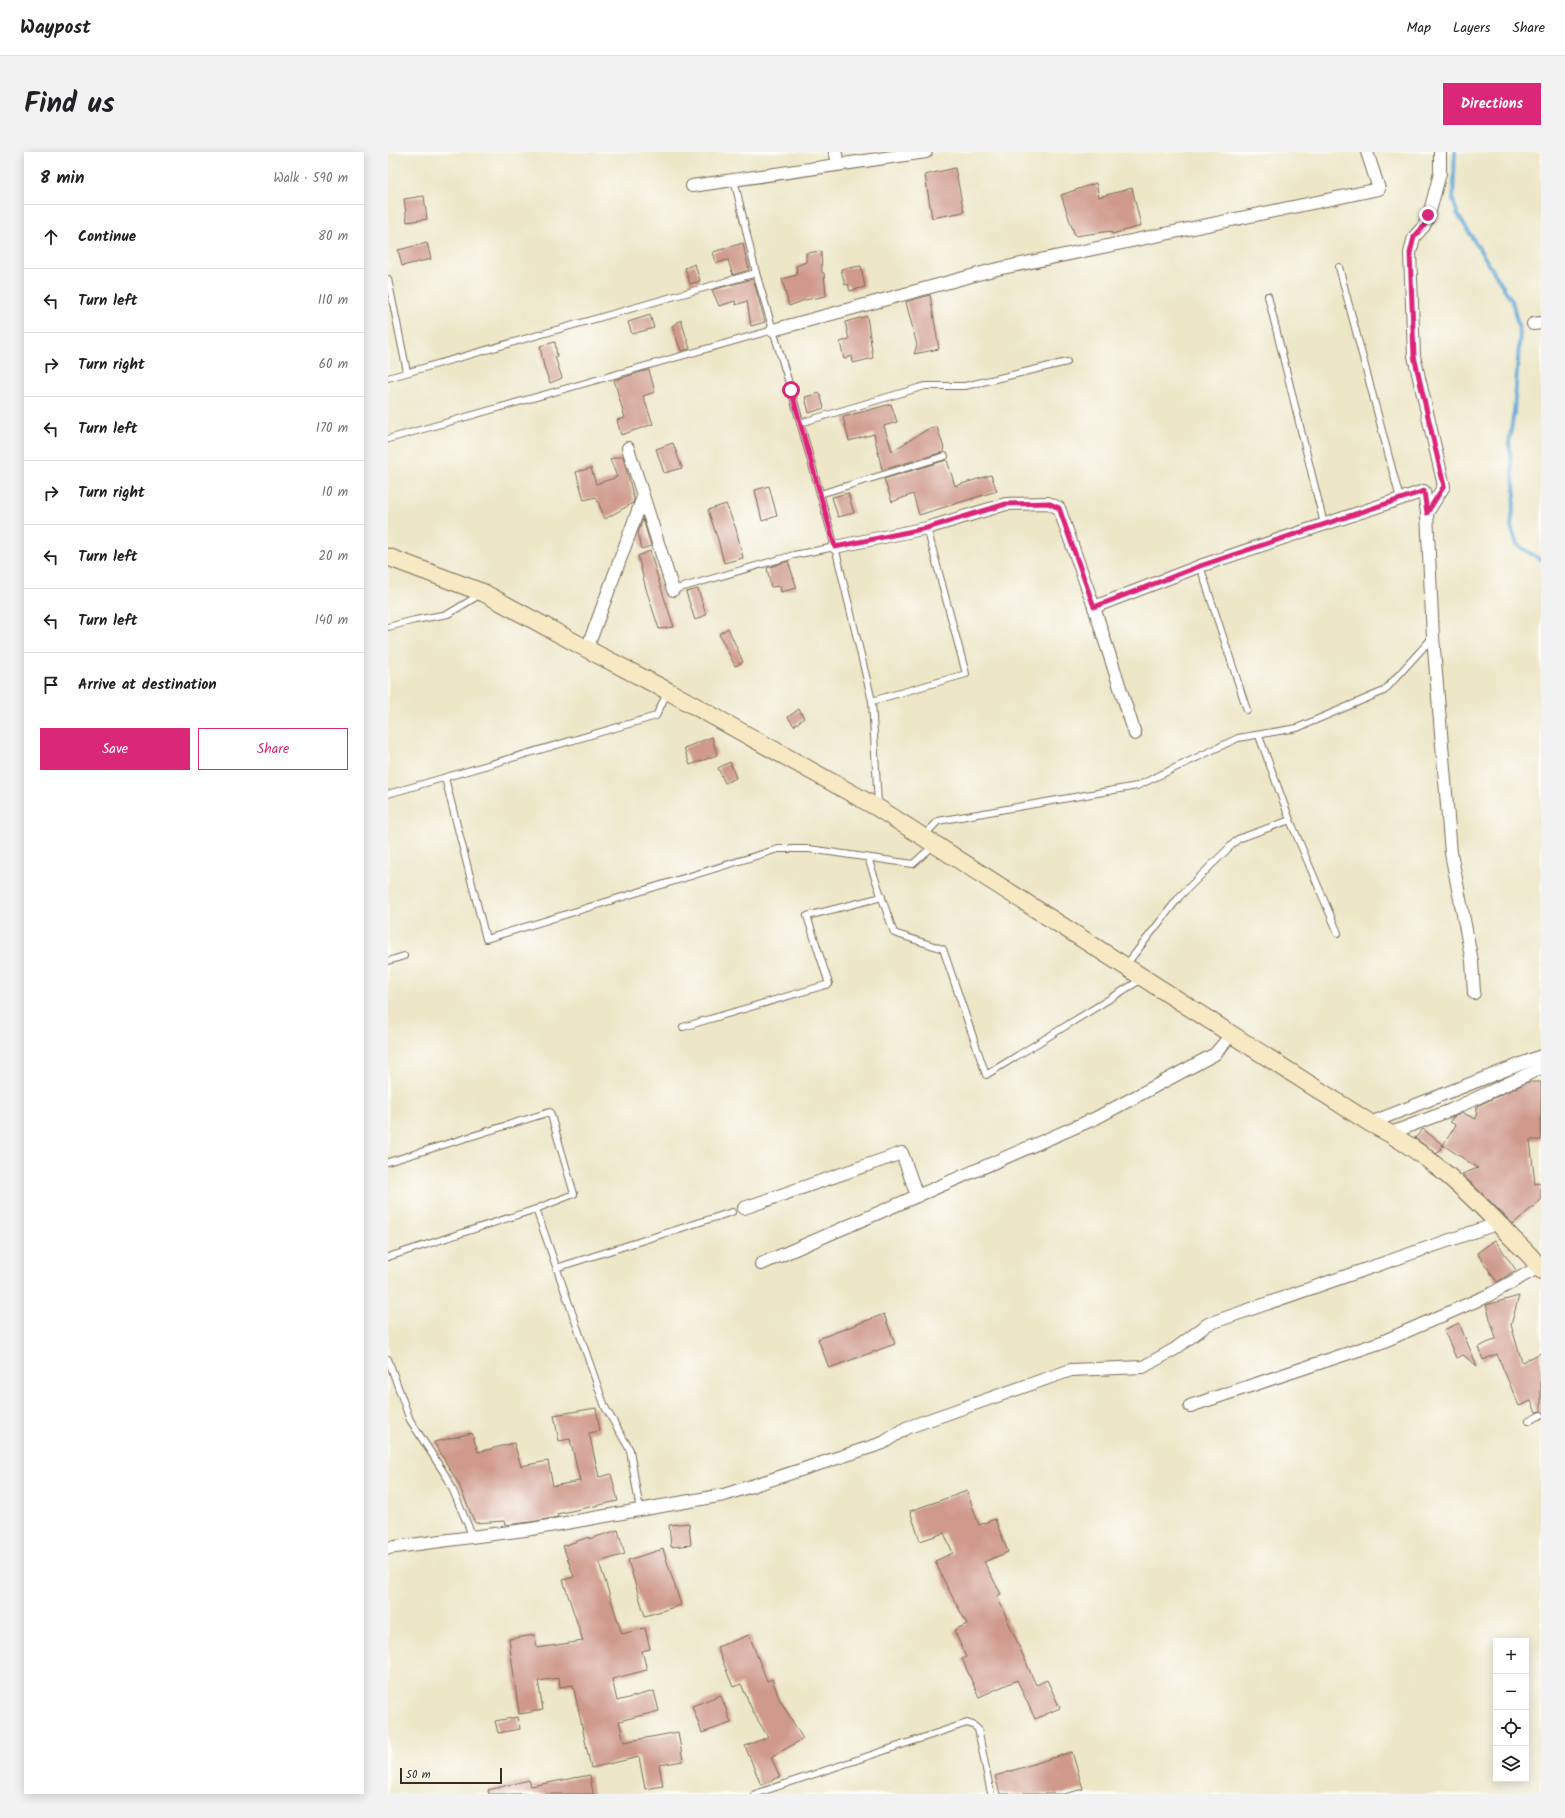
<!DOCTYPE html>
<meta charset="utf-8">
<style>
body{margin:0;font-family:Kalam,sans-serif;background:#f2f2f2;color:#202124}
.controls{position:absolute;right:12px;bottom:12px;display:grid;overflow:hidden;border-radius:0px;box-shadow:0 2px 10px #0003}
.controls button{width:36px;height:36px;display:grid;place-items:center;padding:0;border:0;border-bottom:1px solid #e0e0e0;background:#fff;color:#202124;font:20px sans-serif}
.scale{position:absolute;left:12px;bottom:10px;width:102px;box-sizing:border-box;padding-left:4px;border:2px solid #3b2a1e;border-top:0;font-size:11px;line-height:14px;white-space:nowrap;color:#3b2a1e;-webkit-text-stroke:3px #fdfcf7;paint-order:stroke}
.stop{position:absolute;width:12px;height:12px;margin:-9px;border:3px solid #db2777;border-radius:50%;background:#fff}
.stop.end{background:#db2777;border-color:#fff;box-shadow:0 1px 4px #0008}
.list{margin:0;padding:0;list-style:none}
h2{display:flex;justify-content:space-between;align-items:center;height:52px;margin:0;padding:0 16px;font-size:17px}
h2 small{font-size:13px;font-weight:400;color:#757577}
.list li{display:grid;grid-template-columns:26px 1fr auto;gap:12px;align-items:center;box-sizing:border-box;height:64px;padding:0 16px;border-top:1px solid #e0e0e0}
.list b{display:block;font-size:15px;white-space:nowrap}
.list em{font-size:13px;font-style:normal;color:#757577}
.actions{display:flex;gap:8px;padding:12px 16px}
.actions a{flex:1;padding:9px 0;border:1px solid #db2777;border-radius:0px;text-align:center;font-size:14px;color:#db2777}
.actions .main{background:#db2777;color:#fff}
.icon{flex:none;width:22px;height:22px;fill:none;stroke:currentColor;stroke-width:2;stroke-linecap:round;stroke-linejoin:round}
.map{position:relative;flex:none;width:1153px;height:1642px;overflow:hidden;border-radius:0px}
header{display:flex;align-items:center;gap:24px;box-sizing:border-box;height:56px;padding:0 20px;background:#fff;border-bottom:1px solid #e0e0e0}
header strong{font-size:19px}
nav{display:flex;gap:22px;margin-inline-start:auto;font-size:14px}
.intro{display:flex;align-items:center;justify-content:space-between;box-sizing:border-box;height:96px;padding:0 24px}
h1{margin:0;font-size:28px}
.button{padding:10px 18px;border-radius:0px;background:#db2777;color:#fff;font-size:14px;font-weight:700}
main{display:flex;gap:24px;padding:0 24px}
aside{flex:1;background:#fff;border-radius:0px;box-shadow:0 2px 10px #0003}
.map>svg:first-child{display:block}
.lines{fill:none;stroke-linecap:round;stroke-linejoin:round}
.stream{stroke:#5aa4d2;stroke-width:4}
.building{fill:#cf998b}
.service-casing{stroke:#796c59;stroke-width:8}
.minor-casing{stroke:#796c59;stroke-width:14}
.secondary-casing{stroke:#796c59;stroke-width:19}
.service{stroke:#fff;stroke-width:6}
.minor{stroke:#fff;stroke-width:12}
.secondary{stroke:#f7e9c3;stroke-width:17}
.route{stroke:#db2777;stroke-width:5}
</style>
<header>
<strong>Waypost</strong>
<nav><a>Map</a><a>Layers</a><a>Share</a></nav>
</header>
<div class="intro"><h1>Find us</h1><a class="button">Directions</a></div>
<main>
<aside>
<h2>8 min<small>Walk · 590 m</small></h2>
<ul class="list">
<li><svg class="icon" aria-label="ahead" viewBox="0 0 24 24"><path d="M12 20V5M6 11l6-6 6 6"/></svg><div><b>Continue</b></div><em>80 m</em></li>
<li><svg class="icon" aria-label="left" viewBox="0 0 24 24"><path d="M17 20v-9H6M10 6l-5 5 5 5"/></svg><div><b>Turn left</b></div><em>110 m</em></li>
<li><svg class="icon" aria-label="right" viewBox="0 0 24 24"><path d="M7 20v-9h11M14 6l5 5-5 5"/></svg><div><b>Turn right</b></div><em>60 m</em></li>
<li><svg class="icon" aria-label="left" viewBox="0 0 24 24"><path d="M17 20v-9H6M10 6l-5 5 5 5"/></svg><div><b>Turn left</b></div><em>170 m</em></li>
<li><svg class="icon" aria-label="right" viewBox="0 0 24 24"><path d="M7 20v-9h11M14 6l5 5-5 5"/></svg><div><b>Turn right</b></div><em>10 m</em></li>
<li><svg class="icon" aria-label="left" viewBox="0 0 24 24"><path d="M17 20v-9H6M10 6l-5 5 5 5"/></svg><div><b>Turn left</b></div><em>20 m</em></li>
<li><svg class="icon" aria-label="left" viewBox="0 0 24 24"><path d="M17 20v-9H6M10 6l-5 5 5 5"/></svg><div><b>Turn left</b></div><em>140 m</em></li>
<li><svg class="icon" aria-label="arrive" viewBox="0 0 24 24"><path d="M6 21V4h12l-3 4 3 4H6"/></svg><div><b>Arrive at destination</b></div></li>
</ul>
<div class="actions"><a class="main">Save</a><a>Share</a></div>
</aside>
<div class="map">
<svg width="1153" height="1642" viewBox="0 0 1153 1642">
<rect width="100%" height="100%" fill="#fdfcf7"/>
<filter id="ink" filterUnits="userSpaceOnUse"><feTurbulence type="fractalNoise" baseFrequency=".025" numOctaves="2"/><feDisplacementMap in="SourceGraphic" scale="8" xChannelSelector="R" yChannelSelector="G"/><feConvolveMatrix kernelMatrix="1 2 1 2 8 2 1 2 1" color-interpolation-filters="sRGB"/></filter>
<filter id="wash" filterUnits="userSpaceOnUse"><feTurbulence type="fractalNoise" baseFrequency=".012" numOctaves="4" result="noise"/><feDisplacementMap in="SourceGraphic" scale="16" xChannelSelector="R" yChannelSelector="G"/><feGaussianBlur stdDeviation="0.9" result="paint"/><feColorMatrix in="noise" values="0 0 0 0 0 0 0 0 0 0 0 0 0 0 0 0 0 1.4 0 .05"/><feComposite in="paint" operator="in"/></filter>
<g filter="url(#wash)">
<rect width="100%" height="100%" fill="#ede6c7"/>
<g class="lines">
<polyline class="stream" points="1067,0 1065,48 1070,63 1124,149 1132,181 1126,259 1121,291 1127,343 1123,374 1129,393 1153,408"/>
</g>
<g id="blocks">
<g class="building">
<polygon points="567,16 576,60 544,66 537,23"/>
<polygon points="708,31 711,45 744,36 753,74 724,82 723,79 687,84 673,43"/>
<polygon points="36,44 39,67 19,70 16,47"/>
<polygon points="39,91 43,107 14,114 10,98"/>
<polygon points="355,91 361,118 345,123 340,108 328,111 325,100"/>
<polygon points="433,99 434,121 436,121 438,144 417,148 401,154 394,127 409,123 408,114 418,110 418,101"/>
<polygon points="307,112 312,129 302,132 297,116"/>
<polygon points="473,114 477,135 462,139 460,132 457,133 453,117"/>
<polygon points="365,127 377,170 363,174 359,149 348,153 347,149 331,154 324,138"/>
<polygon points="542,143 551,197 526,202 529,193 518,150"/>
<polygon points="262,163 266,176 244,182 240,170"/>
<polygon points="479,164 485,206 465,211 464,204 456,207 452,190 461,187 457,170"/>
<polygon points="293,168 302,197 293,199 284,174"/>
<polygon points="167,190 169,204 167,205 174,226 162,231 156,215 152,194"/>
<polygon points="261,218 267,240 255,244 265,272 233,283 229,268 237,266 226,228"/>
<polygon points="432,241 436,256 421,261 417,245"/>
<polygon points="503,252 509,270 496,274 504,299 540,277 549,275 556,296 555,297 556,300 494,318 486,282 461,289 455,265"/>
<polygon points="285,291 294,316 276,321 268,297"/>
<polygon points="235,304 246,347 245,351 217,367 208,345 196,348 188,320 203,316 208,332 229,325 222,307"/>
<polygon points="559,308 567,334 603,323 609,339 531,363 525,342 504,350 496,327"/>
<polygon points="381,334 389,364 374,369 367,338"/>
<polygon points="460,341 466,361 450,365 444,345"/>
<polygon points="338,352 348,377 355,406 336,411 330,388 320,358"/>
<polygon points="255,367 263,394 254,397 250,381"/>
<polygon points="262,399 272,433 286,475 271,477 258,437 250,404"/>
<polygon points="400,409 409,436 393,440 392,434 383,435 379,416"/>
<polygon points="310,437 318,463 307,468 298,440"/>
<polygon points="340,476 355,510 347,514 331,482"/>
<polygon points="411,557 416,566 406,574 400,565"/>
<polygon points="324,585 329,603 302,613 296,596"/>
<polygon points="342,610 348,626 337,631 330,616"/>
<polygon points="1140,930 1153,930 1153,988 1142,988 1147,1032 1153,1031 1153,1048 1125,1072 1074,1022 1090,1016 1055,993 1068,973 1062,970 1065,965 1075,961 1088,967 1089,954"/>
<polygon points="1035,977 1055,993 1049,1002 1027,986"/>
<polygon points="1107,1088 1128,1118 1109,1130 1089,1101"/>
<polygon points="1131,1144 1123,1173 1134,1210 1153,1201 1153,1259 1148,1260 1143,1249 1131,1254 1109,1202 1095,1208 1090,1195 1108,1187 1098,1153"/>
<polygon points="496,1162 507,1192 441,1216 430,1187"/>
<polygon points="1071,1171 1089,1214 1075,1203 1068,1206 1056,1178"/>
<polygon points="208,1256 212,1279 201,1281 211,1325 223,1322 230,1349 169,1362 170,1365 143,1370 117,1373 116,1369 87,1371 71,1333 46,1290 84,1281 90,1300 126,1291 133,1314 160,1309 165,1334 192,1329 182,1287 171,1289 166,1263"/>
<polygon points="579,1339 591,1373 607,1367 620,1400 596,1410 613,1442 609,1444 648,1533 659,1528 672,1556 647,1567 629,1528 591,1545 574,1507 578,1505 566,1478 579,1472 556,1429 547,1409 565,1401 556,1381 532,1389 522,1359"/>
<polygon points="301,1371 303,1393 283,1395 281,1373"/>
<polygon points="230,1378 237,1402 211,1410 234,1482 257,1476 262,1497 254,1499 259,1518 224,1527 229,1549 266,1539 271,1559 231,1569 236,1590 290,1580 295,1609 271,1613 275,1634 257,1637 251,1605 203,1616 185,1533 172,1535 171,1526 150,1529 155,1558 131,1562 121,1487 147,1483 149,1496 195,1489 175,1428 186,1425 175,1394 201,1385 201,1387"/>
<polygon points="275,1397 293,1453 257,1464 240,1408"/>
<polygon points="361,1483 379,1529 384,1527 392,1548 415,1587 383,1605 392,1625 373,1633 357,1594 380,1585 365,1560 353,1532 345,1535 329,1495"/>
<polygon points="333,1543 343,1571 314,1581 304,1554"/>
<polygon points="129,1565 132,1577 110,1581 107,1569"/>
<polygon points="684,1600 695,1637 676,1642 612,1642 607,1624"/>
<polygon points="202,1623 205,1642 101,1642 100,1638 141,1628 143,1634"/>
</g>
</g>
</g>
<g filter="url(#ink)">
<use href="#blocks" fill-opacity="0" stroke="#796c59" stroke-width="1"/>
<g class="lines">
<defs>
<g id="service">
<polyline points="346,27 368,121 403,238 447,395 484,549 490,652"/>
<polyline points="951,115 1012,347"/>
<polyline points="0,127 19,220"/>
<polyline points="880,144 936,372"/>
<polyline points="0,226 368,121"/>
<polyline points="412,271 537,234 577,234 679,210"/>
<polyline points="0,287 385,178"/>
<polyline points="432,342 557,304"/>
<polyline points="812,414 859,558"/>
<polyline points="285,438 406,403 447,395"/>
<polyline points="0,475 27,468 60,462 93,442"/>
<polyline points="484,549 578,522 539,376"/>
<polyline points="871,584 902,668 950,781"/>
<polyline points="57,626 98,787 390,697 421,697 525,712 546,693"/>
<polyline points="0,642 268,564 280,539"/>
<polyline points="536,684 550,669 749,634 850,586 909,576 996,539 1044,486"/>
<polyline points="480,706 506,781 555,797 598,923 754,827"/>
<polyline points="0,809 16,804"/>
<polyline points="738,813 792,744 850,687 902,668"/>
<polyline points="295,875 441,832 419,764 494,745"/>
<polyline points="0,1010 162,960 186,1042 148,1057 0,1105"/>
<polyline points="148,1057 217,1255 242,1298 252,1359"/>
<polyline points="168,1116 344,1060"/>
<polyline points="0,1207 22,1268 60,1327 85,1385"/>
<polyline points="1141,1269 1153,1263"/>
<polyline points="367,1642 579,1571 585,1573 590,1577 603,1642"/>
</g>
<g id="minor">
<polyline points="447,0 451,12"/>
<polyline points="1052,0 1052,21 1041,63 1036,74 1026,85 1022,101 1026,204 1056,334 1039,361 1045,485 1063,701 1084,809 1086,841"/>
<polyline points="304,34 538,0"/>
<polyline points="1145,172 1153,171"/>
<polyline points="385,178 605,118 991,37 979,0"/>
<polyline points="240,296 285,438"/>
<polyline points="447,395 539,376 618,352 660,351 671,356 706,455 747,582"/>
<polyline points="706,455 812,414 1036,339 1039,361"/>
<polyline points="199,497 255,345"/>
<polyline points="982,971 1153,904"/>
<polyline points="1003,981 1063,958 1153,916"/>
<polyline points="356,1056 514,1001 529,1044"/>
<polyline points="373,1112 708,966 827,902 843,883"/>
<polyline points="802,1254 994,1190 1101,1143 1151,1115"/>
<polyline points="0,1396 144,1377 336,1343 495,1291 518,1276 683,1218 755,1215 787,1197 820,1172 1111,1071"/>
</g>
<path id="secondary" d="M0,405L96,441L199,497L280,539L490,656L982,971C1037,998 1083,1042 1124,1086C1134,1096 1146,1106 1153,1118"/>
</defs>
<use href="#service" class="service-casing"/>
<use href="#minor" class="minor-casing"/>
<use href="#secondary" class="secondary-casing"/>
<use href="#service" class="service"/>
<use href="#minor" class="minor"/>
<use href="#secondary" class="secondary"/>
</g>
</g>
<g class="lines" filter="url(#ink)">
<polyline class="route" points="403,238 447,395 539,376 618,352 660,351 671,356 706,455 812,414 1036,339 1039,361 1056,334 1026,204 1022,101 1026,85 1036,74 1040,63"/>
</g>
</svg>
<div class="controls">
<button>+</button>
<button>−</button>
<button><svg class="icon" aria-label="locate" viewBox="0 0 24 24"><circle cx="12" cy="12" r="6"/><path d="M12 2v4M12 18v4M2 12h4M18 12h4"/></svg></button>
<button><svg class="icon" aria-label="layers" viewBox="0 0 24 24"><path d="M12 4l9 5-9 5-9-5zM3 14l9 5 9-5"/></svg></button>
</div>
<div class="scale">50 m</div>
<div class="stop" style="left:403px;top:238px"></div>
<div class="stop end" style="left:1040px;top:63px"></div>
</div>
</main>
